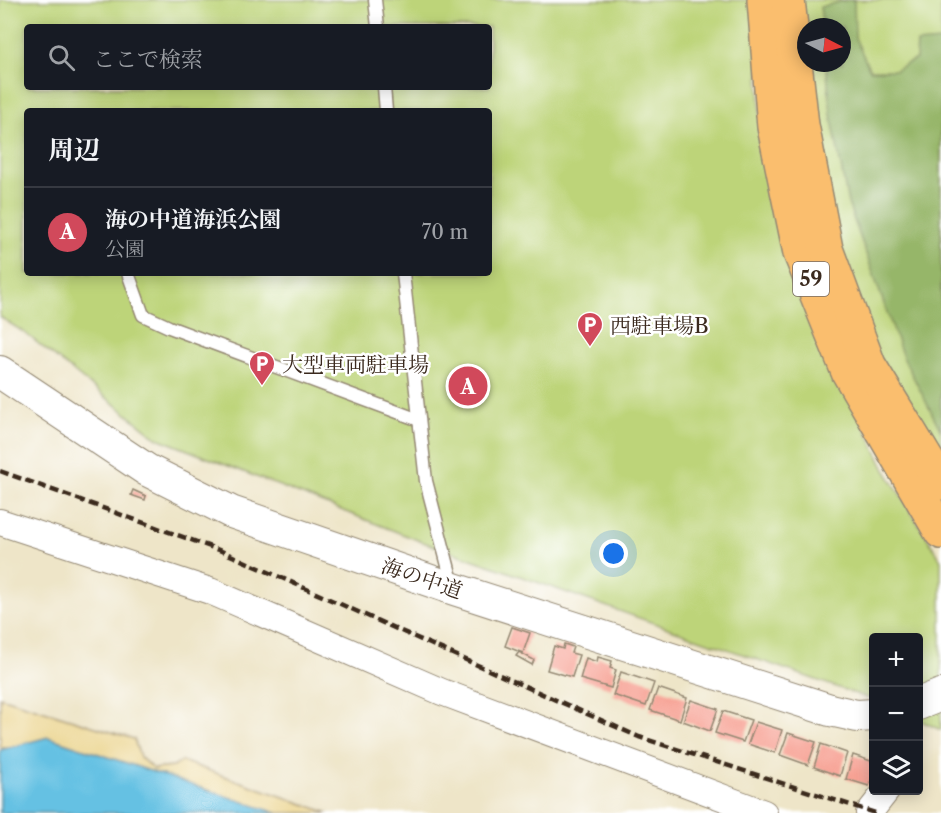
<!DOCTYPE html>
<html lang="ja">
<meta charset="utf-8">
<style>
body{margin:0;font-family:"Libre Caslon Text","Noto Serif JP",serif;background:#20242c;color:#f1f3f6}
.controls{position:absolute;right:18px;bottom:18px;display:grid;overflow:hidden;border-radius:6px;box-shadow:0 3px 15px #0003}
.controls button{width:54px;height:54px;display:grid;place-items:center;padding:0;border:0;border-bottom:2px solid #363941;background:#171b24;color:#f1f3f6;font:30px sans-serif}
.compass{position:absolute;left:797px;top:18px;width:54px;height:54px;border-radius:50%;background:#171b24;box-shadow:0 3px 15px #0003;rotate:96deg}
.you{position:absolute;left:614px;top:554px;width:21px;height:21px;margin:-15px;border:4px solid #fff;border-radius:50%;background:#1a73e8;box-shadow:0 0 0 9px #1a73e833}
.badge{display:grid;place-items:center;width:39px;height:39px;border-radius:50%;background:#d1495b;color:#fff;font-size:20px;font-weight:700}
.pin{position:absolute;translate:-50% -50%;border:3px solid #fff;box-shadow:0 2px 6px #0006}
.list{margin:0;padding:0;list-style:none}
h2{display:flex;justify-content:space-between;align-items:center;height:78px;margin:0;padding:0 24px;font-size:26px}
h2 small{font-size:20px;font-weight:400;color:#9ea1a6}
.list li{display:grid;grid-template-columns:39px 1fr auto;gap:18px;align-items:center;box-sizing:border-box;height:90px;padding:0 24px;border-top:2px solid #363941}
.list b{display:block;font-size:22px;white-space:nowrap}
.list p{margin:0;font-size:20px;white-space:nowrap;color:#9ea1a6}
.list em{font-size:20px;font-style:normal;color:#9ea1a6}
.icon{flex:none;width:33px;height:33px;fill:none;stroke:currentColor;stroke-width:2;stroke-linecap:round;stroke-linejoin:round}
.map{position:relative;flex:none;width:941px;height:813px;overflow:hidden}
.search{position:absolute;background:#171b24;box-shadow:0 3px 15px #0003;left:24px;top:24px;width:468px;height:66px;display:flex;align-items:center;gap:15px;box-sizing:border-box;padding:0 21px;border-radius:6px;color:#9ea1a6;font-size:22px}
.panel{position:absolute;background:#171b24;box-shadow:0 3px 15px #0003;left:24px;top:108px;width:468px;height:168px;border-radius:6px}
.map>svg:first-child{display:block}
.green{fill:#bdd479;stroke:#7c7f4c;stroke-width:1.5;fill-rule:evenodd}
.forest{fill:#96b669;stroke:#687044;stroke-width:1.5}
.sand{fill:#eeda9e;stroke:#94825e;stroke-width:1.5}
.water{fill:#65c1e3;stroke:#507680;stroke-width:1.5}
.building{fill:#f7a294}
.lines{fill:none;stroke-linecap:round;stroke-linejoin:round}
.service-casing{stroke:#948873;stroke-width:15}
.minor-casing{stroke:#948873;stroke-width:28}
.tertiary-casing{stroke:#948873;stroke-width:34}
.primary-casing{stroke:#948873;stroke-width:36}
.service{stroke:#fff;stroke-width:12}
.minor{stroke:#fff;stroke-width:26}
.tertiary{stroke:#fff;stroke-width:32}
.primary{stroke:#fabe6e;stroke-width:33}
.rail{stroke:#3b2a1e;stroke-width:4.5;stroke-dasharray:9 4.5;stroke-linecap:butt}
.labels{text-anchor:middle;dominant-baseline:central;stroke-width:5;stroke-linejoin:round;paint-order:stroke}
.shield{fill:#fff;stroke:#766a62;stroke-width:1.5}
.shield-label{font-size:20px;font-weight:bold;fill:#3b2a1e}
.poi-label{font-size:21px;fill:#3b2a1e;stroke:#fff;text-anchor:start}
.street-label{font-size:21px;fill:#3b2a1e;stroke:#fff}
</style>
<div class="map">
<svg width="941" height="813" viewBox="0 0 941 813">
<rect width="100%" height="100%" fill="#fff"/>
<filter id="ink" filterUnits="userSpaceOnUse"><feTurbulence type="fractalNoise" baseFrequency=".0167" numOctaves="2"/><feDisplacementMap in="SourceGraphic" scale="12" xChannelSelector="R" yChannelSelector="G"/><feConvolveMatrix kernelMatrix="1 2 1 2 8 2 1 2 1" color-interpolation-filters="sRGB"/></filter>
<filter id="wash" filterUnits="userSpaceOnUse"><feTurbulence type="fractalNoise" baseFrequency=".008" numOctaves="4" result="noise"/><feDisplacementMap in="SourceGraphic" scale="24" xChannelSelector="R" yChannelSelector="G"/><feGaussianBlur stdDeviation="1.35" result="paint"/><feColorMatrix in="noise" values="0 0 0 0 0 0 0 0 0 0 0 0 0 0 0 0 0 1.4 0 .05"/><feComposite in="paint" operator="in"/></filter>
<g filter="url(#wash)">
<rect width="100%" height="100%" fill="#eee5c8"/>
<g class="green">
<path d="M0,0H757L761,149L801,291L885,470L941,560V730L919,720L918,638H874L873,700L420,541L157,438L25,333L0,317ZM27,27H489V87H27ZM27,111H489V273H27Z"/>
<path d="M795,0H941V471L876,364L834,244ZM806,27H842V63H806Z"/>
</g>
<polygon class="forest" points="847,0 854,0 855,38 870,70 895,70 916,59 917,43 941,41 941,431 903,357 848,203 831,114 826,63 842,63 842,27 823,27 820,7"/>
<polygon class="sand" points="0,697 134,739 140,757 153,769 173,767 182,761 329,813 180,813 106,764 0,747"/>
<polygon class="water" points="48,737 277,813 0,813 0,750"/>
<g id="blocks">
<g class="building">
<polygon points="133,490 146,496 145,500 131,495"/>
<polygon points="512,627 530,633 523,653 505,646"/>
<polygon points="564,644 573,647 571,653 579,655 572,677 547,670 554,646 563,649"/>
<polygon points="519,652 534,660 532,665 516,656"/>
<polygon points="598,657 612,661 610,668 616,670 611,688 580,679 586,658 597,662"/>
<polygon points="621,672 654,683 646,706 613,695"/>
<polygon points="658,688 687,698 680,720 650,710"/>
<polygon points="691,700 718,709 710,731 683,721"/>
<polygon points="723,711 751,720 743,742 715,733"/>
<polygon points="756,722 782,730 775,753 748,744"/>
<polygon points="788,733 816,742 808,765 780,755"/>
<polygon points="821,744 847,753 840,776 814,767"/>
<polygon points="853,755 874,762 874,772 869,786 846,779"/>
</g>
</g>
</g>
<g filter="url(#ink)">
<use href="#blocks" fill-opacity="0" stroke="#948873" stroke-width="1.5"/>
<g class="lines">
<defs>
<g id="service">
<polyline points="375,0 378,27"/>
<polyline points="384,87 386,111"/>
<polyline points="128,273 143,315 169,327 419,420"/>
<polyline points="403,273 426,481 453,585"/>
</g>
<g id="minor">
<polyline points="0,522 210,591 442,692 764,813"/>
<polyline points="869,813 887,790"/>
</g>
<g id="tertiary">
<polyline points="0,372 147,470 231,512 454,589 830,710 857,716 874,715"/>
<polyline points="918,704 941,695"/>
</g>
<g id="primary">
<polyline points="764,0 774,127 800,253 848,372 941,532"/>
<polyline points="788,0 802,125 826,249 869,365 941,483"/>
</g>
</defs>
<use href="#service" class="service-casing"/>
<use href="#minor" class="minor-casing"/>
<use href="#tertiary" class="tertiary-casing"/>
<use href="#primary" class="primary-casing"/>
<use href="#service" class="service"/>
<use href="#minor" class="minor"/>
<use href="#tertiary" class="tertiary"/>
<use href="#primary" class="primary"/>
<polyline class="rail" points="0,471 219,550 639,737 875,813"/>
</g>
</g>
<defs>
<symbol id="parking-pin" viewBox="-11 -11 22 30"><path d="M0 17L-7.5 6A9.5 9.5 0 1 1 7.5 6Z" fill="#d1495b" stroke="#fff"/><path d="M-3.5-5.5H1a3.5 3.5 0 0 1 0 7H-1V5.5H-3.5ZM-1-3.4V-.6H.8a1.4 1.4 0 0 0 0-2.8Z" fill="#fff"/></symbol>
</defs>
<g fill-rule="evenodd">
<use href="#parking-pin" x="575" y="310" width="30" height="40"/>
<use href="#parking-pin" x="247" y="349" width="30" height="40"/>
</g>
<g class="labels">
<rect class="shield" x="793" y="262" width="36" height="34" rx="4.5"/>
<g class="shield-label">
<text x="811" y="279">59</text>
</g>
<g class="poi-label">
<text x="610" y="325">西駐車場B</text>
<text x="282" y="364">大型車両駐車場</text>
</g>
<g class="street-label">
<text transform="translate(422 578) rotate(19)">海の中道</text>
</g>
</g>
</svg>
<div class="controls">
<button>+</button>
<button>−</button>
<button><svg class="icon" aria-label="layers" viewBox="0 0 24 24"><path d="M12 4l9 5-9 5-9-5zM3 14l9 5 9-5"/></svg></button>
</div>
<svg class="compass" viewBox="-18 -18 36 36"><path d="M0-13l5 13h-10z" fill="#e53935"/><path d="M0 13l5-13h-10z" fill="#9ea1a6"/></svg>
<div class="you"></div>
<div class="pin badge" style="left:468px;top:386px">A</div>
<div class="search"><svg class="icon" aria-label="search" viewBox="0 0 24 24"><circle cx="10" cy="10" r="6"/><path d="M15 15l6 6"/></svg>ここで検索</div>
<section class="panel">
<h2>周辺<small></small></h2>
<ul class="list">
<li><span class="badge">A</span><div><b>海の中道海浜公園</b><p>公園</p></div><em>70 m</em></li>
</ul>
</section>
</div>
